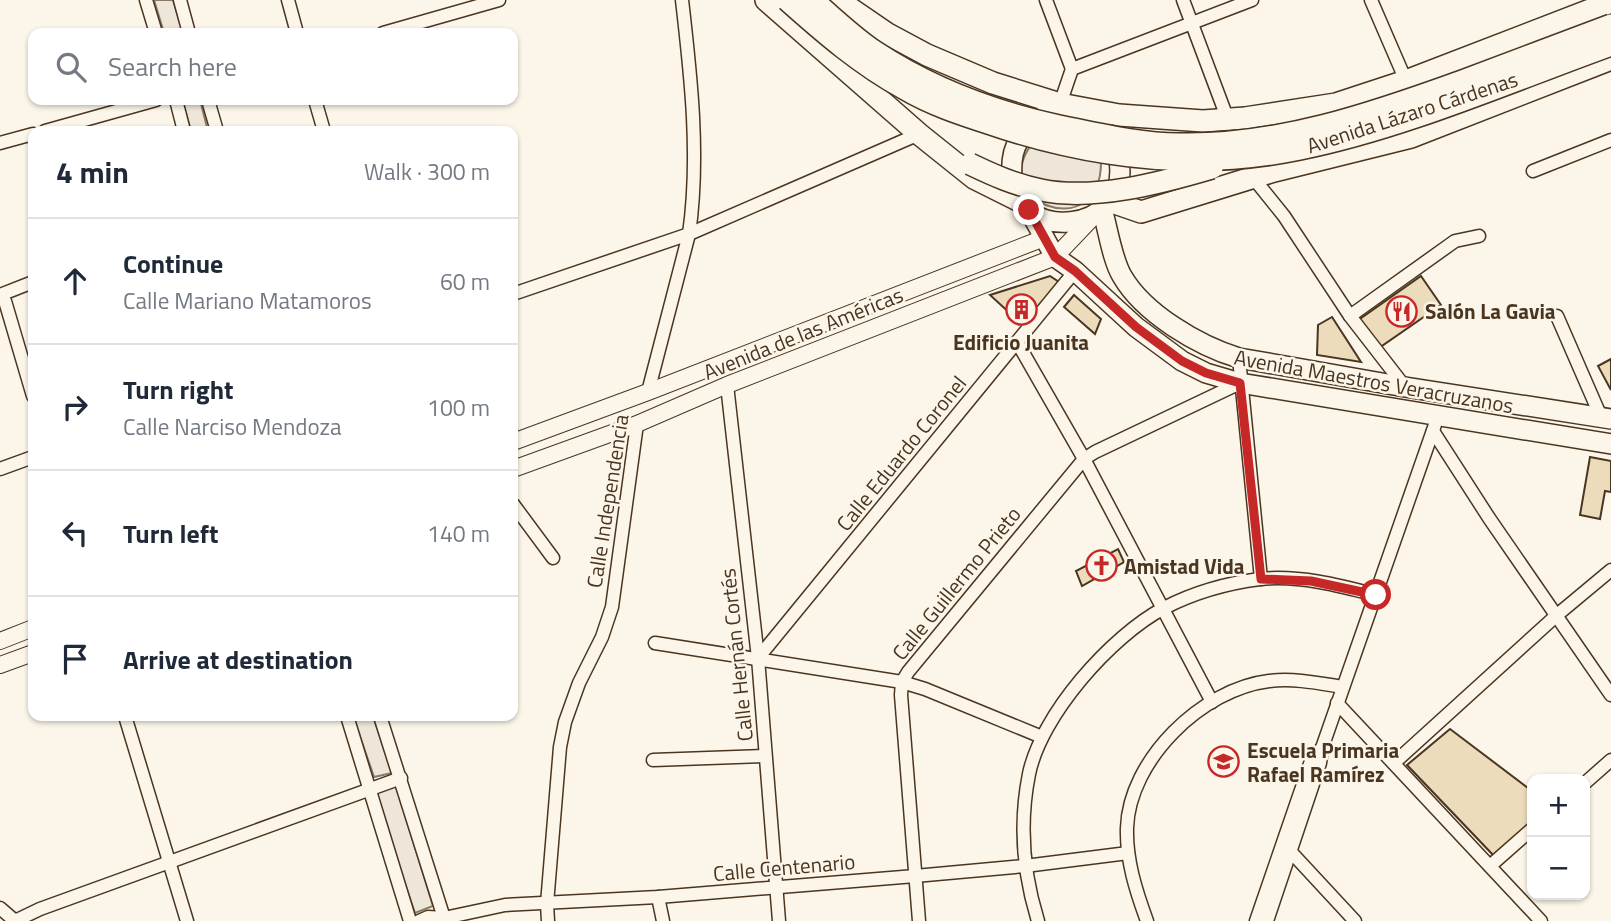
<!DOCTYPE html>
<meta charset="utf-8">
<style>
body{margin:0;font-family:"Titillium Web",sans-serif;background:#f6f6f7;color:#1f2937}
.controls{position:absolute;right:21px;bottom:21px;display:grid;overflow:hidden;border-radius:14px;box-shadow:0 2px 5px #0004}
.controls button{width:63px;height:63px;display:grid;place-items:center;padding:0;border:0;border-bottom:2px solid #e0e1e3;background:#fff;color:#1f2937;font:35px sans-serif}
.stop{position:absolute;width:21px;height:21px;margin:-16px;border:5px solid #c62828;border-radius:50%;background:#fff}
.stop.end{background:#c62828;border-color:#fff;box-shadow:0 2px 7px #0008}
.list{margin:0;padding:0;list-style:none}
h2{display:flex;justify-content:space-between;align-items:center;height:91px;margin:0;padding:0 28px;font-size:30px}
h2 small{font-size:23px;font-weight:400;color:#747a83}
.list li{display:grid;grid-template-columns:46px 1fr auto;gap:21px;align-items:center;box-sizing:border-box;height:126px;padding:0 28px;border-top:2px solid #e0e1e3}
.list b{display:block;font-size:26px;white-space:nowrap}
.list p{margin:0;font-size:23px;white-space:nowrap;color:#747a83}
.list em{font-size:23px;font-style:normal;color:#747a83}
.icon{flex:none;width:38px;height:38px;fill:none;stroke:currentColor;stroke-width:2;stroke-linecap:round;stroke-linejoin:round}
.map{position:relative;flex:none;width:1611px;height:921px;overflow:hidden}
.search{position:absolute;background:#fff;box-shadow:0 2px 5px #0004;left:28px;top:28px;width:490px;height:77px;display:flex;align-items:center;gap:18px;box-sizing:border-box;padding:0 24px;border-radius:14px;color:#747a83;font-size:26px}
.panel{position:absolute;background:#fff;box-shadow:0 2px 5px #0004;left:28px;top:126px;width:490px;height:595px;border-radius:14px}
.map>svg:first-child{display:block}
.green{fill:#ede6d9;stroke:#887966;stroke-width:2}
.building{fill:#ecdcbc;stroke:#4a3520;stroke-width:2}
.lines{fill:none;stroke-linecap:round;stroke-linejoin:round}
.street-casing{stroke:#4a3520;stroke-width:15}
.secondary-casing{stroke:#4a3520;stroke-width:18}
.primary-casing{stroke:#4a3520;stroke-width:22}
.highway-casing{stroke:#4a3520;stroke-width:24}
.street{stroke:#fbf6e9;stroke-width:12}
.secondary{stroke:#fbf6e9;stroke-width:16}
.primary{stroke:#fbf6e9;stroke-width:19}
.highway{stroke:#fbf6e9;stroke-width:21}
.highway-bridge-casing{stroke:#4a3520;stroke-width:24;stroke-linecap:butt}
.highway-bridge{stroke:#fbf6e9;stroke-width:21}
.route{stroke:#c62828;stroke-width:9}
.labels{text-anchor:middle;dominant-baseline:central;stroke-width:5;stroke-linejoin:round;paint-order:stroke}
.street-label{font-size:21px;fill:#4a3520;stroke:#fbf6e9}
.poi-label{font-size:21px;font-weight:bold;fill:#4a3520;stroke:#fbf6e9;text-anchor:start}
</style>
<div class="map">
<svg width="1611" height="921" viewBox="0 0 1611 921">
<rect width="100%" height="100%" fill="#fbf6e9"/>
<g class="green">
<polygon points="154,0 173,0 183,33 164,33"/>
<polygon points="191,100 200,100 208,131 191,131 183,102"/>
<path d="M1037,138L1101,162C1101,248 979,200 1037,138Z"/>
<polygon points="353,716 373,716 392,773 374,777"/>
<polygon points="396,786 433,906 415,913 374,793"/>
</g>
<g class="building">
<polygon points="1050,276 1059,282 1024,326 990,295"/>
<polygon points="1421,276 1441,305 1376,350 1357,321"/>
<polygon points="1074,295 1101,319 1095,334 1064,307"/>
<polygon points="1332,317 1361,362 1317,355 1318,325"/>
<polygon points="1611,359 1611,390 1598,366"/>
<polygon points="1590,457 1611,461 1611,492 1605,491 1600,519 1580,515"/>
<polygon points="1118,549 1124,562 1082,586 1076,571"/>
<polygon points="1450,729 1532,791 1532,825 1495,857 1407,765"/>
</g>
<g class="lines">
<defs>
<g id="street">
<polyline points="146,0 156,33"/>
<polyline points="180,0 189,33"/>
<polyline points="288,0 297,33"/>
<polyline points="1046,0 1072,69"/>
<polyline points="1183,0 1228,120"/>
<polyline points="1371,0 1406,81"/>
<polyline points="383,33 499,0"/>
<polyline points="176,100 184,131"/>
<polyline points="208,100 217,131"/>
<polyline points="315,100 324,131"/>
<polyline points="1060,104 1072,69 1252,0"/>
<polyline points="45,131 156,100"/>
<polyline points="0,143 33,134"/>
<polyline points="1533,171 1611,140"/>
<polyline points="1251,175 1284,216 1350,316 1405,387"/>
<polyline points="513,294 689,234 919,134"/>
<polyline points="0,295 33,282"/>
<polyline points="5,301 33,396"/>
<polyline points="1350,316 1455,241 1479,236"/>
<polyline points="1557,316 1601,417"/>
<polyline points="1017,342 1084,459 1212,702"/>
<polyline points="1239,358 1261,579"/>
<polyline points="727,385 758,658 779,921"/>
<path d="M648,392L689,234C700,157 691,77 682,0"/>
<polyline points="1433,431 1489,518 1611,695"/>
<polyline points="0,469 33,457"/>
<polyline points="513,504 553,558"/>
<polyline points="655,643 902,682 925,689 1042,737"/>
<polyline points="758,658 1075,271"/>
<polyline points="1337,703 1541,921"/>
<polyline points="125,716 187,921"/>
<polyline points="347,716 410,921"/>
<polyline points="380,716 444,918"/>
<polyline points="653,760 765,756"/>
<polyline points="1394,763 1557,615 1611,570"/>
<polyline points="1585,783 1611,760"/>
<polyline points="1291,852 1355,921"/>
<polyline points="1490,866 1532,829"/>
<polyline points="658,897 663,921"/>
<polyline points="0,908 15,921"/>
<polyline points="15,921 40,909 401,778"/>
<polyline points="419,921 428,917 444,918 505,905 658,897 915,876 1025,866 1128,853"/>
<polyline points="548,921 547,904 560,747 565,722 579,683 602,637 612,607 637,424"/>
<polyline points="919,921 901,695 902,682 908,672 1084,459 1095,452 1240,383"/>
<path d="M1038,921C1023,873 1019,824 1029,774C1041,715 1111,636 1164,608C1193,593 1228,583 1260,579C1299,575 1338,585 1376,595"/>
<path d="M1147,921C1136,891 1126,860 1127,828C1129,760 1202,689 1269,681C1294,678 1318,683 1343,687"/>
<polyline points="1256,921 1311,761 1321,749"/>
<polyline points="1267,921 1320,763 1322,748 1438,416"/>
</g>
<g id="secondary">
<polyline points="513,442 648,392 1044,238"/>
<polyline points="513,469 637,424 727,385 1055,257 1095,215"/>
<polyline points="0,641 33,628"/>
<polyline points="0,665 33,653"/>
</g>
<g id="primary">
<path d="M1060,104C1087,114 1113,131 1119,161C1131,234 1015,245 1012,176C1011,163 1012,151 1019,140C1028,125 1046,115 1060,104Z"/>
<path d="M1102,209C1108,229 1112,259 1122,276C1144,314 1199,346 1239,358L1405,387L1611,419"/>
<polyline points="1029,210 1055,257 1075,271 1136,327 1182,361 1206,373 1240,383 1611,444"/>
</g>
<g id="highway">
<polyline points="766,0 919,134 974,178 1022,202"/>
<polyline points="838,0 886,33 927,55 993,83 1060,104 1119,115 1203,121 1245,118 1336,104 1406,81 1611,2"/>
<polyline points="1109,201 1141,212 1274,171 1411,137 1611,59"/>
</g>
</defs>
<use href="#street" class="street-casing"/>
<use href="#secondary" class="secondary-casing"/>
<use href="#primary" class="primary-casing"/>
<use href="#highway" class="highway-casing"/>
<use href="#street" class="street"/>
<use href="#secondary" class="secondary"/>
<use href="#primary" class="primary"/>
<use href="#highway" class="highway"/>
<defs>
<g id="highway-bridge">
<path d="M787,0C824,33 861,65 905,89C930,104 960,114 988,123C1090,158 1194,171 1300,149C1404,128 1511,81 1611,45"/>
<path d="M813,0C832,17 852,36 874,51C930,88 994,112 1059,126C1099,134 1139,144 1179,144C1277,146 1371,114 1462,81C1512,62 1561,44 1611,25"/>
<path d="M970,164C993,175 1015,185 1041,190C1093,201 1161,183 1212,168"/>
</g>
</defs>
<use href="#highway-bridge" class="highway-bridge-casing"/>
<use href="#highway-bridge" class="highway-bridge"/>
</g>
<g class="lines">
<polyline class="route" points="1029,210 1055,257 1075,271 1136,327 1182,361 1206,373 1240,383 1261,579 1311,581 1376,595"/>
</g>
<defs>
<symbol id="building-ring" viewBox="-11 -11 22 22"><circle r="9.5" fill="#fbf6e9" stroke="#c62828" stroke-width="1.5"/><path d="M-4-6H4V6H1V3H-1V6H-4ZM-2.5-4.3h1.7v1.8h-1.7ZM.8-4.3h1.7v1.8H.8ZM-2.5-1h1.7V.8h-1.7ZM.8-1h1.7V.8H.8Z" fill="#c62828"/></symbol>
<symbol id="restaurant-ring" viewBox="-11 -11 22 22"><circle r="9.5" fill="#fbf6e9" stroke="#c62828" stroke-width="1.5"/><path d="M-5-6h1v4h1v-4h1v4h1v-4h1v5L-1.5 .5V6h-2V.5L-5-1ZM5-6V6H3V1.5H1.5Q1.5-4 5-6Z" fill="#c62828"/></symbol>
<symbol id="church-ring" viewBox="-11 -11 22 22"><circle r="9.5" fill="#fbf6e9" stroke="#c62828" stroke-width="1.5"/><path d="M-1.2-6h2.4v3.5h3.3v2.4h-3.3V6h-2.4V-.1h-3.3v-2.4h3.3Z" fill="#c62828"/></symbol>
<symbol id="school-ring" viewBox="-11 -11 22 22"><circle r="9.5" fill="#fbf6e9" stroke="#c62828" stroke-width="1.5"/><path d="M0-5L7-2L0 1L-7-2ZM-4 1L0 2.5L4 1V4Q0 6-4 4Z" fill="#c62828"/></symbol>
</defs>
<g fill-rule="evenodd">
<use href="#building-ring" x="1004" y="292" width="35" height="35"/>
<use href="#restaurant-ring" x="1384" y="294" width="35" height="35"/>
<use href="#church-ring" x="1084" y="548" width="35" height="35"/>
<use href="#school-ring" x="1206" y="744" width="35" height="35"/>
</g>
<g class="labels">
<g class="street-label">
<text transform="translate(1412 112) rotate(-18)">Avenida Lázaro Cárdenas</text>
<text transform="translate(803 333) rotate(-22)">Avenida de las Américas</text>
<text transform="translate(1374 381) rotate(10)">Avenida Maestros Veracruzanos</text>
<text transform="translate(901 453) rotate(-51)">Calle Eduardo Coronel</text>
<text transform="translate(607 501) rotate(-81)">Calle Independencia</text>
<text transform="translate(956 583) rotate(-51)">Calle Guillermo Prieto</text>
<text transform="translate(736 655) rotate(-96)">Calle Hernán Cortés</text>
<text transform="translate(784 867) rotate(-5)">Calle Centenario</text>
</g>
<g class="poi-label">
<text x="1425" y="311">Salón La Gavia</text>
<text x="1021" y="342" text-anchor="middle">Edificio Juanita</text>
<text x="1124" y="566">Amistad Vida</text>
<text x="1247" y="750">Escuela Primaria<tspan x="1247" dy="24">Rafael Ramírez</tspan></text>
</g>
</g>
</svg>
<div class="controls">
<button>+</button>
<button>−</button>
</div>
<div class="stop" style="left:1376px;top:595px"></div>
<div class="stop end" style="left:1029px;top:210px"></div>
<div class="search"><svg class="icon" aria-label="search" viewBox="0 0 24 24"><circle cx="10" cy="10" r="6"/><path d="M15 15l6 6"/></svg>Search here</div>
<section class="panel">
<h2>4 min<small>Walk · 300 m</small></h2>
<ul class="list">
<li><svg class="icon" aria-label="ahead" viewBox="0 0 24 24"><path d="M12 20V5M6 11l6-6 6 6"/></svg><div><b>Continue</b><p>Calle Mariano Matamoros</p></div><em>60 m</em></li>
<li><svg class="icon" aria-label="right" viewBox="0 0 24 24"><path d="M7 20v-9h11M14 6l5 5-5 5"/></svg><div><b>Turn right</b><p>Calle Narciso Mendoza</p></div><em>100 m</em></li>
<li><svg class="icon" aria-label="left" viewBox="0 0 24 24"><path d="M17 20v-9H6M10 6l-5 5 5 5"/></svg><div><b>Turn left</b></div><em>140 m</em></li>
<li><svg class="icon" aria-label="arrive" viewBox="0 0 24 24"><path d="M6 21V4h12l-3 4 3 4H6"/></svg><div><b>Arrive at destination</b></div></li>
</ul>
</section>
</div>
